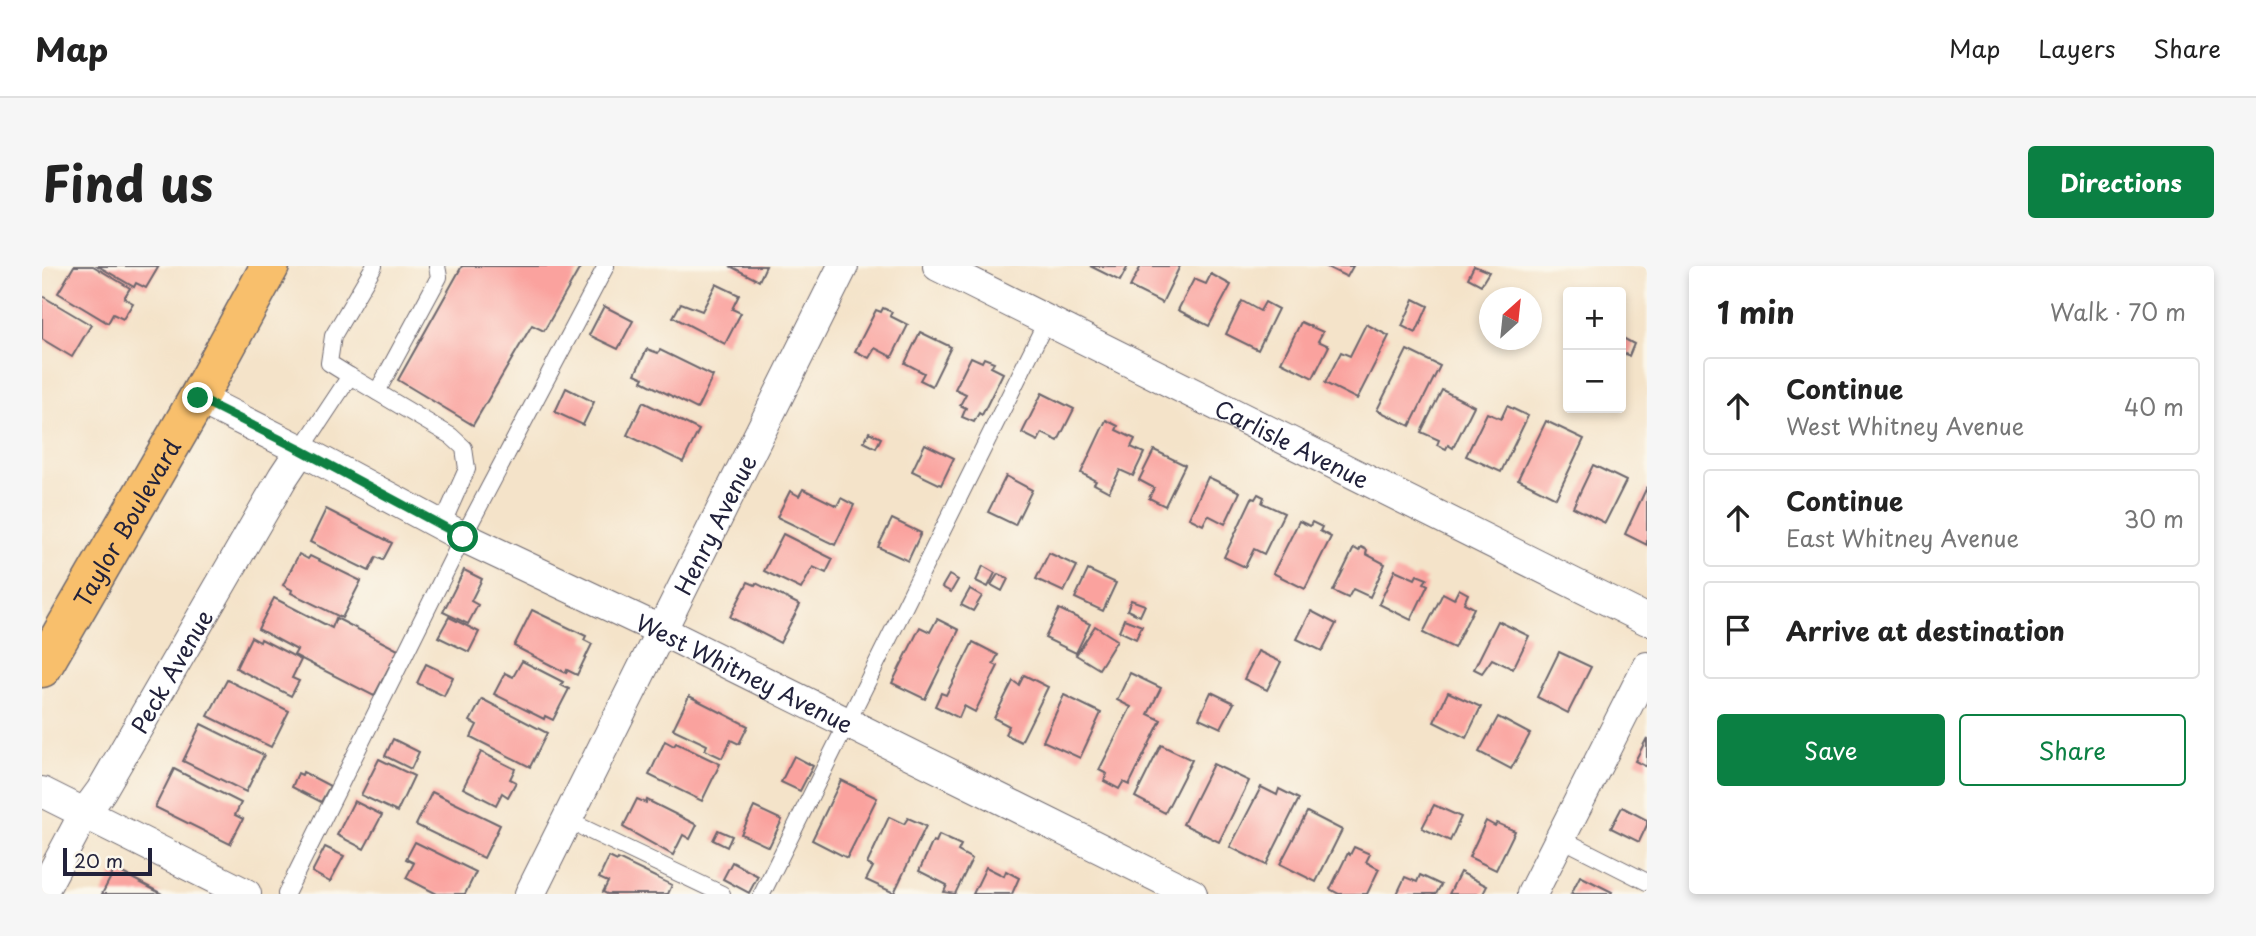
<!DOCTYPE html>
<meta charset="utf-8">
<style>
body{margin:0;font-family:"Playpen Sans",sans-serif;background:#f6f6f6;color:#222}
.controls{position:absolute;right:21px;top:21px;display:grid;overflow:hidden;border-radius:7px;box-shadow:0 4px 10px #0003}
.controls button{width:63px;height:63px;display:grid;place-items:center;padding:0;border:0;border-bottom:2px solid #e0e0e0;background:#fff;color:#222;font:35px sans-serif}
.compass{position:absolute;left:1437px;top:21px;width:63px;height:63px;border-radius:50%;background:#fff;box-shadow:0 4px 10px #0003;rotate:27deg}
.scale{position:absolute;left:21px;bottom:18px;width:89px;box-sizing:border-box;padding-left:7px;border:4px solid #22223b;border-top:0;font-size:19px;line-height:24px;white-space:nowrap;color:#22223b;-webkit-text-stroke:5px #fbf7ec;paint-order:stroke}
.stop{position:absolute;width:21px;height:21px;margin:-16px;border:5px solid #0b8043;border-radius:50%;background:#fff}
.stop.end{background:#0b8043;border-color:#fff;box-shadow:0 2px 7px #0008}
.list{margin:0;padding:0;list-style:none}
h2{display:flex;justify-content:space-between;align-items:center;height:91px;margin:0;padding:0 28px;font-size:30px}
h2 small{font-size:23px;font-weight:400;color:#767676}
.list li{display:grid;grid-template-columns:46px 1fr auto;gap:21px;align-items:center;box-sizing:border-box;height:98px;margin:0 14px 14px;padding:0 14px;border:2px solid #e0e0e0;border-radius:7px}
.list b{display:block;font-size:26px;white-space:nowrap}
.list p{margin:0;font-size:23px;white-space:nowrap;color:#767676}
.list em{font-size:23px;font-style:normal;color:#767676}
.actions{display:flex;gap:14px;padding:21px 28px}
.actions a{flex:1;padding:16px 0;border:2px solid #0b8043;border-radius:7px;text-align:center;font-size:24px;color:#0b8043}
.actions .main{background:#0b8043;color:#fff}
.icon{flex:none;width:38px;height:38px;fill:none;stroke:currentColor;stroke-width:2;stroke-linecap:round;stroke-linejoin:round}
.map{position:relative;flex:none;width:1605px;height:628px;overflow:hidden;border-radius:7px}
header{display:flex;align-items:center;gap:42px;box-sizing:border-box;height:98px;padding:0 35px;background:#fff;border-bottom:2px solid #e0e0e0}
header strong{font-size:33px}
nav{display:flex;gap:38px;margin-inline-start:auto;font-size:24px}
.intro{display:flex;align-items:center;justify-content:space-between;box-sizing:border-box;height:168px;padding:0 42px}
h1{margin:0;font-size:49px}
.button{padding:18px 32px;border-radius:7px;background:#0b8043;color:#fff;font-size:24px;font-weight:700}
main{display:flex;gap:42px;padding:0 42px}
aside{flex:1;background:#fff;border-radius:7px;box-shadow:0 4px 10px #0003}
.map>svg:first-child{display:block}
.building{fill:#faa29e}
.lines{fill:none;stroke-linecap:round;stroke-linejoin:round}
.service-casing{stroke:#6c666d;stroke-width:18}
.minor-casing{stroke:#6c666d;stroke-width:32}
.primary-casing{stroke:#6c666d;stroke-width:41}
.service{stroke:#fff;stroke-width:16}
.minor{stroke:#fff;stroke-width:30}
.primary{stroke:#f8bf6c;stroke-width:38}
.route{stroke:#0b8043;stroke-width:9}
.labels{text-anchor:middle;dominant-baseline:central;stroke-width:7;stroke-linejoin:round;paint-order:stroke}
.street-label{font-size:23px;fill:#22223b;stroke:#fbf7ec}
</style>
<header>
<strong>Map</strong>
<nav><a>Map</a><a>Layers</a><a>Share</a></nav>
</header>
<div class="intro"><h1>Find us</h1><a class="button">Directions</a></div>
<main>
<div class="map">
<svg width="1605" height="628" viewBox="0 0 1605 628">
<rect width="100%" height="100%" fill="#fbf7ec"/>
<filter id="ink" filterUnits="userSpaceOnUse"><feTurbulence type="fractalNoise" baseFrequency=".0143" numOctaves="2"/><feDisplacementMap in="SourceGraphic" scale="14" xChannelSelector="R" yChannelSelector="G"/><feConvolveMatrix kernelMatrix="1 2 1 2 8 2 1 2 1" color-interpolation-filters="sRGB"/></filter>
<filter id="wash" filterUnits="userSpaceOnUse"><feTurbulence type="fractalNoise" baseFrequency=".00686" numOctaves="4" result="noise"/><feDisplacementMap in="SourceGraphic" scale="28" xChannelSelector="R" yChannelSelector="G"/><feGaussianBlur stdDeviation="1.57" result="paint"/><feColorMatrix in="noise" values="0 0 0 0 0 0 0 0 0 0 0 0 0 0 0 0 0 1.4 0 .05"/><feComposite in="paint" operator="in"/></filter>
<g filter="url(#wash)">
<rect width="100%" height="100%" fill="#f4e3c9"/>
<g id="blocks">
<g class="building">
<polygon points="32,0 51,0 88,22 82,32 91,37 81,53 71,48 66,57 16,27"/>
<polygon points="56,0 117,0 104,22 94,17 92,21"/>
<polygon points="420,0 539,0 502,65 490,59 431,159 356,114"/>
<polygon points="688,0 724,0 717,15"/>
<polygon points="1048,0 1086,0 1078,15"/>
<polygon points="1099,0 1138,0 1120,37 1088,21"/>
<polygon points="1283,0 1311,0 1305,11"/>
<polygon points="1432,0 1447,6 1439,19 1426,12"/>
<polygon points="1169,8 1189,19 1167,60 1136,44 1152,13 1164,18"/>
<polygon points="674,18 697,29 690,43 699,47 683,78 631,51 639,37 660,45"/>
<polygon points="0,30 49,59 30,91 0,73"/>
<polygon points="1372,33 1386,40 1374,67 1360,60"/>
<polygon points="1200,35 1218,45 1223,36 1236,43 1216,84 1184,68"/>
<polygon points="562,40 591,55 576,83 547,69"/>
<polygon points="841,42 850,46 848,50 866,59 850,91 833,82 827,92 813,85 834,44 839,46"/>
<polygon points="1259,56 1281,66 1276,75 1287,80 1271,112 1239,96"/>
<polygon points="1324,58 1347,70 1315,133 1283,117 1299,86 1308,90"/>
<polygon points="878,66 909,81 890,120 878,114 882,107 863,97"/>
<polygon points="1579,71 1592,78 1587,90 1579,86"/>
<polygon points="605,83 616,87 618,84 671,110 655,143 600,115 602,112 593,108"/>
<polygon points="1365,84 1398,100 1368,160 1335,144"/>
<polygon points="929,91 940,96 942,92 952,96 949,101 961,107 940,149 937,147 932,156 920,151 924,142 918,139 924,128 913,123"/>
<polygon points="524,122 552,136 541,159 513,146"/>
<polygon points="1400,124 1432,140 1411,182 1406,179 1404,183 1395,179 1397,174 1379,166"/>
<polygon points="1000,127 1032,143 1016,175 1000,167 996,175 980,167"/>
<polygon points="601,136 657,164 641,196 585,169"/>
<polygon points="1465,140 1486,150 1459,206 1424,190 1445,147 1459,153"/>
<polygon points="1064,154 1076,160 1074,164 1093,173 1089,181 1102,187 1091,210 1078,204 1067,226 1052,218 1054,215 1039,207"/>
<polygon points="1504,155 1542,173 1514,232 1476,213"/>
<polygon points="827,166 839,172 834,182 822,176"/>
<polygon points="883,178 912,192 899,219 870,205"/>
<polygon points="1112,184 1143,199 1123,240 1107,232 1112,222 1097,214"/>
<polygon points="1551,199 1584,215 1563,257 1531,241"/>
<polygon points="964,210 990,224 973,259 946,246"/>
<polygon points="1166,211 1198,226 1183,258 1166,249 1161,259 1147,252"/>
<polygon points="1605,221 1605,279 1583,268"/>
<polygon points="761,223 795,240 799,232 812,239 793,279 735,251 748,225 757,230"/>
<polygon points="1216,228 1222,231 1220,237 1242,247 1222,288 1212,283 1203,301 1182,291 1210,232 1213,233"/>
<polygon points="284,243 350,277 341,294 334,291 327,305 268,276"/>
<polygon points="850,253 879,267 866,295 836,281"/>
<polygon points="1257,255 1268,260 1270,256 1280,261 1278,265 1289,271 1263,323 1231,307"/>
<polygon points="741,268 791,293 784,307 771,301 759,323 722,305"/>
<polygon points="1319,281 1325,284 1324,288 1343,298 1328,331 1311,323 1306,332 1291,325 1312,282 1317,285"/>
<polygon points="1007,287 1035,300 1022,326 994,313"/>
<polygon points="257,288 266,293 268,290 319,315 300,352 249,327 250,324 241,319"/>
<polygon points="941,300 953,307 946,321 934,315"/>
<polygon points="422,304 440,313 429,335 436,339 426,358 401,346"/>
<polygon points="1046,304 1074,317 1061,345 1033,332"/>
<polygon points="1353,304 1373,313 1375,309 1385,313 1382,317 1386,319 1369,354 1337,338"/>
<polygon points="956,308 966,313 960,325 949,319"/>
<polygon points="907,309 916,314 909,326 900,321"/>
<polygon points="706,316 713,319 714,317 758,339 738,377 688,351"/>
<polygon points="928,323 940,330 931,345 919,339"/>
<polygon points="1417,323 1426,328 1422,337 1432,342 1412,382 1381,367 1401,327 1412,333"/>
<polygon points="232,332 290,362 294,352 356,384 332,430 252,389 255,384 216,363"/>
<polygon points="1089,334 1103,339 1098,350 1085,344"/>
<polygon points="1017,343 1048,358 1034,387 1003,372"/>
<polygon points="490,344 544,370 542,374 550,378 535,409 525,404 524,407 472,380"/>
<polygon points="1269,345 1294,358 1280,385 1255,373"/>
<polygon points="407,351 437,366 427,386 396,371"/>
<polygon points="895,353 917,364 883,433 850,417 878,361 888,366"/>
<polygon points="1082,353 1100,360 1094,373 1077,365"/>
<polygon points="1456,355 1487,370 1471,403 1450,393 1440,407 1432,403"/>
<polygon points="1053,360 1075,374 1057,403 1034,389"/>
<polygon points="209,371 218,376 219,373 259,394 250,412 257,415 249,430 194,402"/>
<polygon points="931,376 956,389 951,398 956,400 933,446 922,440 917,452 893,440 899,427 904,429"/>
<polygon points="1216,385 1239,396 1225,424 1202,413"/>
<polygon points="1517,386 1549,401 1526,447 1495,431"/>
<polygon points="480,395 521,416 519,419 527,423 511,454 503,450 502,453 452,428 463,407 471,411"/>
<polygon points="384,398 411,411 402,430 375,417"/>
<polygon points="1088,407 1119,422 1106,448 1119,454 1087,519 1081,516 1077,523 1062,515 1065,508 1057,504 1089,441 1075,434"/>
<polygon points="982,409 1006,421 979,476 963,468 967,460 952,452 971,415 977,419"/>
<polygon points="185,414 247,445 229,481 166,450"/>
<polygon points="1169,426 1192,437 1179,462 1157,452"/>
<polygon points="1406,426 1439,441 1424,472 1392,456"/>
<polygon points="1022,429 1059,447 1038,492 1001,475"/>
<polygon points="647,430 706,460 697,478 689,474 680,492 663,484 665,479 631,463"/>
<polygon points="440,433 505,467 488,501 429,471 435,459 428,455"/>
<polygon points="1456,451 1488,468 1469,503 1437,486"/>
<polygon points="159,458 222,489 204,526 141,495"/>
<polygon points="1605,472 1605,501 1593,495"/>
<polygon points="351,473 377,486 369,503 343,490"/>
<polygon points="623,475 632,480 634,477 678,498 660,535 607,509"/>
<polygon points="1119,479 1150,494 1123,547 1093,531"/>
<polygon points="439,486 473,503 468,513 474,516 466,531 460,527 454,539 421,522"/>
<polygon points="752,490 771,500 758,525 739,516"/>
<polygon points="337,493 372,510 355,546 319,529"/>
<polygon points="1171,498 1207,515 1177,576 1141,558"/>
<polygon points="132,503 199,537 193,549 201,553 188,578 113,541"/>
<polygon points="261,506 288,520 279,536 250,521 256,507 260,509"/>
<polygon points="799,514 835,532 805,592 770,574"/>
<polygon points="1219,521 1235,529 1237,523 1257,533 1224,599 1188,581"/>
<polygon points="390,526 458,559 442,592 374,559"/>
<polygon points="595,533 604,537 605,534 655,559 648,573 641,569 631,589 581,561"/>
<polygon points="312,535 340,549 322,583 295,569"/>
<polygon points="1392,539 1419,551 1408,575 1380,562"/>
<polygon points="712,541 740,554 727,581 699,568"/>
<polygon points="1580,541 1605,554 1605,559 1597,576 1569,562"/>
<polygon points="1265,546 1300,564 1274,616 1238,598"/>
<polygon points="847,551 862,558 866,552 884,560 852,627 824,614 831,601 825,598"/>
<polygon points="1444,555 1453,560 1455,557 1473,565 1454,604 1427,591"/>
<polygon points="676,564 690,570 685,581 671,574"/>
<polygon points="897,569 919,579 916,585 930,593 913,628 902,626 905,619 877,605 891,575 894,576"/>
<polygon points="373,576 434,606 423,628 395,628 364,612 372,597 364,593"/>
<polygon points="283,581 302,590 288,616 270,606"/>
<polygon points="1312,581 1328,588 1324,596 1337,603 1325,628 1297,628 1288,623 1306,587 1308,589"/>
<polygon points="567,591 575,595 576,593 630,619 626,628 565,628 561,626 566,616 557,612"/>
<polygon points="690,596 716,610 707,627 681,613"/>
<polygon points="944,601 962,610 964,605 977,612 970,628 931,628"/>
<polygon points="73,603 120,628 60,628"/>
<polygon points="1418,606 1445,620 1441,628 1407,628"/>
<polygon points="1378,609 1399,619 1394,628 1355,628 1363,611 1375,616"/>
<polygon points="1538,610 1570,626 1569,628 1529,628"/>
</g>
</g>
</g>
<g filter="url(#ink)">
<use href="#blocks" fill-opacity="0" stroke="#6c666d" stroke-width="2"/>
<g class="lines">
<defs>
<g id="service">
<polyline points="308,110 409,170 422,182 425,203 400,259"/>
<polyline points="335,126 397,11 395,0"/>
<polyline points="259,184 308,110 287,97 291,70 332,0"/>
<polyline points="525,554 680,628"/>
<polyline points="1518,572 1605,616"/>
<polyline points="244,628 421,271 564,0"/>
<polyline points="720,628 1005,54"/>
</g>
<g id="minor">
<path id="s1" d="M896,0L1605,354"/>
<path id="s2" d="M156,132L259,184L421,271L618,364L1150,628"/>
<polyline points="0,526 204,628"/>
<path id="s3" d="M0,627L42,548L59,525L241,211L259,184"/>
<path id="s4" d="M488,628L801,0"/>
<polyline points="1490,628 1605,401"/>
</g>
<g id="primary">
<path id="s5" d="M0,402L156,132L228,0"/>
</g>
</defs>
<use href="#service" class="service-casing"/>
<use href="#minor" class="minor-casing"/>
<use href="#primary" class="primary-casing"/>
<use href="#service" class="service"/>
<use href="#minor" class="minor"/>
<use href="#primary" class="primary"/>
</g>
</g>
<g class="lines" filter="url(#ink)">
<polyline class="route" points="156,132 259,184 421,271"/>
</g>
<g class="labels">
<g class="street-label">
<text stroke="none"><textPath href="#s1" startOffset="396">Carlisle Avenue</textPath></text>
<text stroke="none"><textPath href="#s5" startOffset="168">Taylor Boulevard</textPath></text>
<text stroke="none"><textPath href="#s4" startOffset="413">Henry Avenue</textPath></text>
<text stroke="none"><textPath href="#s3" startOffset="257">Peck Avenue</textPath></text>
<text stroke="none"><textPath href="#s2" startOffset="612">West Whitney Avenue</textPath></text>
</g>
</g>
</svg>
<div class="controls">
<button>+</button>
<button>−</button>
</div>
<svg class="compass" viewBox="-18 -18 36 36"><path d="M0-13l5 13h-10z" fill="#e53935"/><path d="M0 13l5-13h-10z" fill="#767676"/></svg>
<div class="scale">20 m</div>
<div class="stop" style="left:421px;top:271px"></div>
<div class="stop end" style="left:156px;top:132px"></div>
</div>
<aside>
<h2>1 min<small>Walk · 70 m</small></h2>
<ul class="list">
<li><svg class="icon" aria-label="ahead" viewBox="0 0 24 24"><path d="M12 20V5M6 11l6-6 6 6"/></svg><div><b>Continue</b><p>West Whitney Avenue</p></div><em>40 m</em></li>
<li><svg class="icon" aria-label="ahead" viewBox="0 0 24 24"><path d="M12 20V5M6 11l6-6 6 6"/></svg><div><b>Continue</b><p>East Whitney Avenue</p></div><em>30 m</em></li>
<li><svg class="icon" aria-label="arrive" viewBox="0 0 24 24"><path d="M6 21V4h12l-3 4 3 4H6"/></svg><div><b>Arrive at destination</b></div></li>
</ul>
<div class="actions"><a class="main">Save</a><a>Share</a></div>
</aside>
</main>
